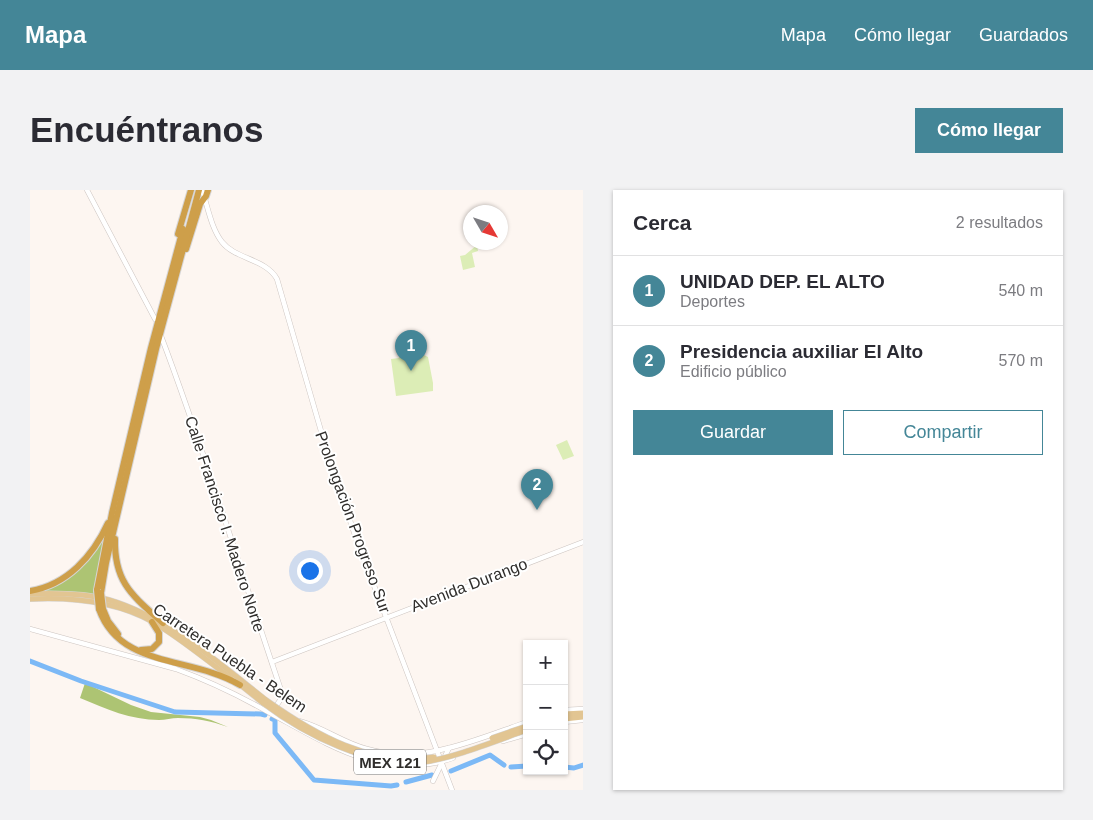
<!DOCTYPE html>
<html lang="es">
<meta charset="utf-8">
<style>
body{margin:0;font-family:Arial,sans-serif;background:#f2f2f3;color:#2b2b33}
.controls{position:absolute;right:15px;bottom:15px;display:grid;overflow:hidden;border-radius:0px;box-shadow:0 1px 4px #0004}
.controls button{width:45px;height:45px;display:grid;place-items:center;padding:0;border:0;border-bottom:1px solid #e1e1e2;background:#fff;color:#2b2b33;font:25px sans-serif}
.compass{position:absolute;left:433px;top:15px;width:45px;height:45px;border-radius:50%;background:#fff;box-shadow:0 1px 4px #0004;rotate:129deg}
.you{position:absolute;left:279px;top:380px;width:18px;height:18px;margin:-12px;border:4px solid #fff;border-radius:50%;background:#1a73e8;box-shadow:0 0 0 8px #1a73e833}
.badge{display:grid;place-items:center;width:32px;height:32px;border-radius:50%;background:#448697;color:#fff;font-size:16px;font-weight:700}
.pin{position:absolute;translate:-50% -41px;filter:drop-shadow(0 1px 2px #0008)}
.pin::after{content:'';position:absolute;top:26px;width:18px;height:15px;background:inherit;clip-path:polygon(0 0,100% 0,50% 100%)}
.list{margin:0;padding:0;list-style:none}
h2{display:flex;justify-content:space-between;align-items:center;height:65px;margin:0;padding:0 20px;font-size:21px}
h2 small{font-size:16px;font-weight:400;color:#7c7c81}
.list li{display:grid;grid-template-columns:32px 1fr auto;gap:15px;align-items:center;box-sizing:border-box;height:70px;padding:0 20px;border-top:1px solid #e1e1e2}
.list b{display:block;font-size:19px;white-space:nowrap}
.list p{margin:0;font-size:16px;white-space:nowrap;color:#7c7c81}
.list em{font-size:16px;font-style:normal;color:#7c7c81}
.actions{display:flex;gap:10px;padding:15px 20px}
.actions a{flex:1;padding:11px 0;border:1px solid #448697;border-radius:0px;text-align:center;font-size:18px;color:#448697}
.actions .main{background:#448697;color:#fff}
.icon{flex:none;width:28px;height:28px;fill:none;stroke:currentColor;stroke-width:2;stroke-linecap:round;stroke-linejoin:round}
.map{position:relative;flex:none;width:553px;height:600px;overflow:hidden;border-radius:0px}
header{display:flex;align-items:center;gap:30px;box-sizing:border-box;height:70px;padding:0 25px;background:#448697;color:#fff}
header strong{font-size:24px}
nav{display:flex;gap:28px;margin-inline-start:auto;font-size:18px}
.intro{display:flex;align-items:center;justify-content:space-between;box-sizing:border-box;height:120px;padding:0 30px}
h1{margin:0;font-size:35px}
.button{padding:12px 22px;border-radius:0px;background:#448697;color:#fff;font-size:18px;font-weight:700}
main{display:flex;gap:30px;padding:0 30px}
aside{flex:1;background:#fff;border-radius:0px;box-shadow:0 1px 4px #0004}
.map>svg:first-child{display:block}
.green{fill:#dcedb6}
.forest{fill:#adc473}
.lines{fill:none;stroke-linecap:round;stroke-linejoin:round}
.river{stroke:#7cb9f6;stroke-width:5}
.secondary-casing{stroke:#cdc5c1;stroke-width:5.5}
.primary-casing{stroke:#d6d5d5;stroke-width:6}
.highway-casing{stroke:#d6d5d5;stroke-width:8}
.secondary{stroke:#fff;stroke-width:4.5}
.primary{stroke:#e2c592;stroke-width:5}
.highway{stroke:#ce9f4a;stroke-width:6}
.primary-bridge-casing{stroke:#d6d5d5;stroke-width:6;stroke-linecap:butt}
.highway-bridge-casing{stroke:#d6d5d5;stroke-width:8;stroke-linecap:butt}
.primary-bridge{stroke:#e2c592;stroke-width:5}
.highway-bridge{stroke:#ce9f4a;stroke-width:6}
.labels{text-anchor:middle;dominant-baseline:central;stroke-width:4;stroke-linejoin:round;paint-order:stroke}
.shield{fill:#fff;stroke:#6e6d6b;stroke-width:1}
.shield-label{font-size:15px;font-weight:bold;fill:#302e2c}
.street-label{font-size:16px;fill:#302e2c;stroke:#fff}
</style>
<header>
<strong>Mapa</strong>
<nav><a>Mapa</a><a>Cómo llegar</a><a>Guardados</a></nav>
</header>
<div class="intro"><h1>Encuéntranos</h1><a class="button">Cómo llegar</a></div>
<main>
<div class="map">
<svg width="553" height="600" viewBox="0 0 553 600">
<rect width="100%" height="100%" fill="#fdf6f1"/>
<g class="green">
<polygon points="447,55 448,61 442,63 445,77 433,80 430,66 435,65"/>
<polygon points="367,152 398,167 403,193 403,201 366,206 361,169 369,168"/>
<polygon points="537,250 544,266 533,270 526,255"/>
</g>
<g class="forest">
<polygon points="78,339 65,405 48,402 6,401 35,388"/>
<path d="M55,493L101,515L121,522L170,527L181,530L198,537C181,531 166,528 148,528C142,528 135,530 129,530C101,530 76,519 50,508Z"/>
</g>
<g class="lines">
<g class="river">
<polyline points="0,471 51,491 145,522 231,524 235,525"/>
<polyline points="242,529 245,530 245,543 284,590 361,596 367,595"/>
<polyline points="481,577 497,576"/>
<polyline points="534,577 544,578 553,575"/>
<polyline points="421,581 460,565 474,575"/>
<polyline points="376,592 402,585"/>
</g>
<defs>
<g id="secondary">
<polyline points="57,0 125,129"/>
<path d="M172,0C178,17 181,38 192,52C205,69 236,69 247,89L300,272L327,351L422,600"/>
<path d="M131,146C176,264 212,386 253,506L244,519"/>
<path d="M0,439L146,479C179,491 210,506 240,523C299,555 354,592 423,568"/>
<polyline points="242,472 553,352"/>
<polyline points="534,520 553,519"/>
<path d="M269,531C293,537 313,553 337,559C392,575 445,550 497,532"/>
<polyline points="534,532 553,530"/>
<polyline points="473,551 497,544"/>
<polyline points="403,591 419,558"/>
</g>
<g id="primary">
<path d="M0,404C26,403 54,403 79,410C137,427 189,473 236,510"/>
<path d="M0,409C42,407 86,411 123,432C150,448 175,469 201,488"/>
<polyline points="208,493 233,513"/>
<polyline points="534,524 553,523"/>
<polyline points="534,529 553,527"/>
</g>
<g id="highway">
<polyline points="148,44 161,0"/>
<polyline points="156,59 170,14 176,6 178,0"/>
<path d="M85,349C84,393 103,406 133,433"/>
<polyline points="67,400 82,323 121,158 153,39"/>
<path d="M0,401C37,395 63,366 78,333"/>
<polyline points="71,403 76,373 126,159 169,0"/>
<path d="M69,419C90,479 162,466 210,495"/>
<polyline points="73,419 78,431 88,444"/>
<polyline points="111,460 122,459 129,452 129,443 122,432"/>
</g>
</defs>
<use href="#secondary" class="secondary-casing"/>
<use href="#primary" class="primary-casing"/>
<use href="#highway" class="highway-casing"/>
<use href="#secondary" class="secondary"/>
<use href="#primary" class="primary"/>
<use href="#highway" class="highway"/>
<defs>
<g id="primary-bridge">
<path d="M236,510C284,544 342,578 404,567"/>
<path d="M233,513C274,544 342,579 394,572C427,567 465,551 497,540"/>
<polyline points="462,548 497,536"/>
</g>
<g id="highway-bridge">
<polyline points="67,400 69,419"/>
<polyline points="71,403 73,419"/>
</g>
</defs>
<use href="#primary-bridge" class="primary-bridge-casing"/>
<use href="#highway-bridge" class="highway-bridge-casing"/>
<use href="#primary-bridge" class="primary-bridge"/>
<use href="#highway-bridge" class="highway-bridge"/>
</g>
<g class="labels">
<rect class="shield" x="324" y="559.5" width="72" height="25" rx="4"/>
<g class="shield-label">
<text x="360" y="572">MEX 121</text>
</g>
<g class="street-label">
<text transform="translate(323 332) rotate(70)">Prolongación Progreso Sur</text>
<text transform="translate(195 334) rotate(72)">Calle Francisco I. Madero Norte</text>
<text transform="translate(439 395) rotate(-21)">Avenida Durango</text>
<text transform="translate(200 468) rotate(34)">Carretera Puebla - Belem</text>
</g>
</g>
</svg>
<div class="controls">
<button>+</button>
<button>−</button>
<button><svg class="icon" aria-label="locate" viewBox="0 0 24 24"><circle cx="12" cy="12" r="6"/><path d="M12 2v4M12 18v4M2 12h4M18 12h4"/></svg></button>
</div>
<svg class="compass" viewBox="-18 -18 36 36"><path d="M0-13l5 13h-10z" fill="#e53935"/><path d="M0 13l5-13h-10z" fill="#7c7c81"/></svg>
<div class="you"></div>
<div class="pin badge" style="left:381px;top:181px">1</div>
<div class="pin badge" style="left:507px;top:320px">2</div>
</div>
<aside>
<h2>Cerca<small>2 resultados</small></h2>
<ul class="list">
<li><span class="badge">1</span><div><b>UNIDAD DEP. EL ALTO</b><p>Deportes</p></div><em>540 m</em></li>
<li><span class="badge">2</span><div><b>Presidencia auxiliar El Alto</b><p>Edificio público</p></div><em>570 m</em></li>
</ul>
<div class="actions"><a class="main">Guardar</a><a>Compartir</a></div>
</aside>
</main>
